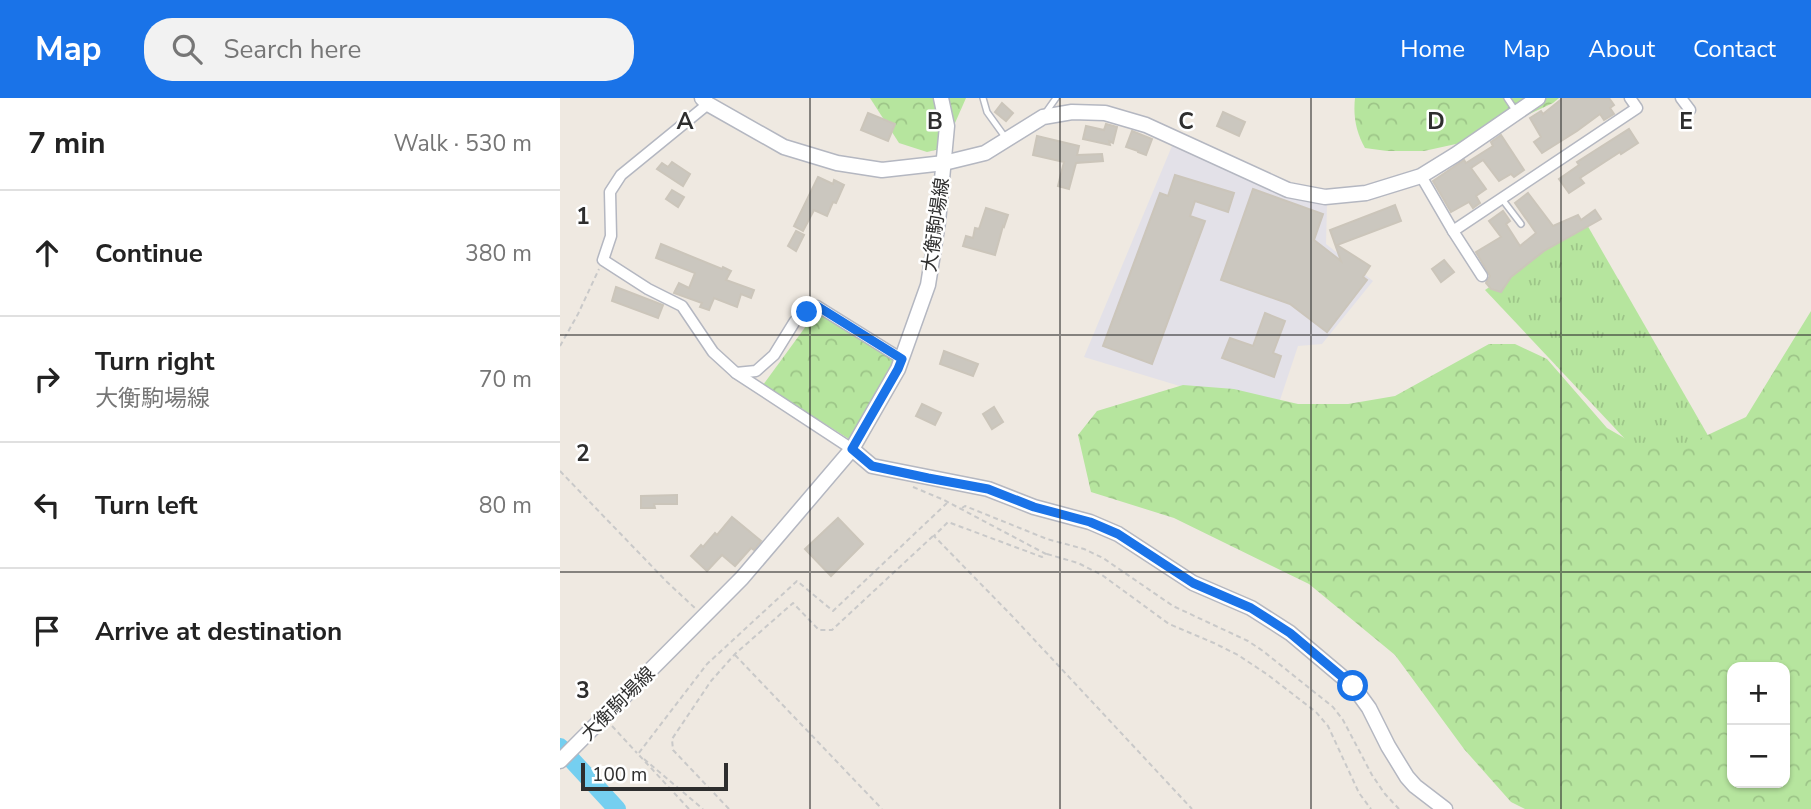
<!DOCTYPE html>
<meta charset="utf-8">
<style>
body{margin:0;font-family:"Nunito Sans","Noto Sans JP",sans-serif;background:#f2f2f2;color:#222}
.controls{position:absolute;right:21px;bottom:21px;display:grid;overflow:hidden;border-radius:14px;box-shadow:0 2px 5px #0004}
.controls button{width:63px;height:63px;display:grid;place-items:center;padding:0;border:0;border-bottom:2px solid #e0e0e0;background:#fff;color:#222;font:35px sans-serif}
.scale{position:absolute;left:21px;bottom:18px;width:147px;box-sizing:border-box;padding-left:7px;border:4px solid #2e2e2e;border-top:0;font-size:19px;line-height:24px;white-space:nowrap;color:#2e2e2e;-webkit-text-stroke:5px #fff;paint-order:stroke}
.stop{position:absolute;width:21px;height:21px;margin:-16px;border:5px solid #1a73e8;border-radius:50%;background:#fff}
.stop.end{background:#1a73e8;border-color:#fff;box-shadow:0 2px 7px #0008}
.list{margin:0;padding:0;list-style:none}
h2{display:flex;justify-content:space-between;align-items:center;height:91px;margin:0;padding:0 28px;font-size:30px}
h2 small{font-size:23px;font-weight:400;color:#767676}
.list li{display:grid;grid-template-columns:46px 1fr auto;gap:21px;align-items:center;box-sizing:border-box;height:126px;padding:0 28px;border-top:2px solid #e0e0e0}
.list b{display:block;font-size:26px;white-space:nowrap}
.list p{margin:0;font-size:23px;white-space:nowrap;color:#767676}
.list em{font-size:23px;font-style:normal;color:#767676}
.icon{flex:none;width:38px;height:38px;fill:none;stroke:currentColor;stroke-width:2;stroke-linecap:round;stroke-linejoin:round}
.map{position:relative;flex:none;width:1251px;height:711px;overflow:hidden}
header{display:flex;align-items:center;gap:42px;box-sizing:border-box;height:98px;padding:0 35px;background:#1a73e8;color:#fff}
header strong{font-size:33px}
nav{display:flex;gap:38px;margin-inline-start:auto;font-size:24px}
.search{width:490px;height:63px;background:#f2f2f2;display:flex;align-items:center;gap:18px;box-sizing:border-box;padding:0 24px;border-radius:28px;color:#767676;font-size:26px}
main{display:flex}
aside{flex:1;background:#fff}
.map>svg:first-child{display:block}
.industrial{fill:#e3e1e8}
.grass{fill:url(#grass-tufts)}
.forest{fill:url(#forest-crowns);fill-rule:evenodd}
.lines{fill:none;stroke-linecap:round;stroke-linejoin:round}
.river{stroke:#75cff0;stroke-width:18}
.building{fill:#cbc7bf;stroke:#cbc5ba;stroke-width:2}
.lane-casing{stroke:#b4b7c1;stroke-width:8}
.street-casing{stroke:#b4b7c1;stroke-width:13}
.secondary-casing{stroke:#b4b7c1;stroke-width:17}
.path{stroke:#c9c9c9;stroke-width:2;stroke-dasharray:5 3.5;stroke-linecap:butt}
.lane{stroke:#fff;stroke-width:5}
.street{stroke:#fff;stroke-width:10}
.secondary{stroke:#fff;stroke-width:14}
.route{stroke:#1a73e8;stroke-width:9}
.grid{fill:none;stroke:#2e2e2e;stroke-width:2;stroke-opacity:0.55}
.labels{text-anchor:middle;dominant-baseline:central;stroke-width:5;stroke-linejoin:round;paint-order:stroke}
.street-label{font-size:19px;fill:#2e2e2e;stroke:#fff}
.grid-label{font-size:23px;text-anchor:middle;font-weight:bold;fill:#2e2e2e;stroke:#fff;stroke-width:5;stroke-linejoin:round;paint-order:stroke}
</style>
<header>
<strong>Map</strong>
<div class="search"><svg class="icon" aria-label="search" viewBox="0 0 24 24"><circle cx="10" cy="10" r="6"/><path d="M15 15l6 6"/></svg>Search here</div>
<nav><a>Home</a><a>Map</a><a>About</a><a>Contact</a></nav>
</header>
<main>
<aside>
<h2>7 min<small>Walk · 530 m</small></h2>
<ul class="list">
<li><svg class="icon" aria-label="ahead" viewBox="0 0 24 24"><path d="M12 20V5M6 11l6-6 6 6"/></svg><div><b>Continue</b></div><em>380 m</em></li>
<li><svg class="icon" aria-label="right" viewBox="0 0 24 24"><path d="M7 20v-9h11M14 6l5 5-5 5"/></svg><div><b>Turn right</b><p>大衡駒場線</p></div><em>70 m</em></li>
<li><svg class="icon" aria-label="left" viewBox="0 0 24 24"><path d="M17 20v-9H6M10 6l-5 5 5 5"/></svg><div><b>Turn left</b></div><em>80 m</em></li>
<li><svg class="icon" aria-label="arrive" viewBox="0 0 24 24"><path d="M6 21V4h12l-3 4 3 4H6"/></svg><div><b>Arrive at destination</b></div></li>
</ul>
</aside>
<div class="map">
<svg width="1251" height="711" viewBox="0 0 1251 711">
<defs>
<pattern id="grass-tufts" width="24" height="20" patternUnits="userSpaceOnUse" patternTransform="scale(1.75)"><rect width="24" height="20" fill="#b6e59e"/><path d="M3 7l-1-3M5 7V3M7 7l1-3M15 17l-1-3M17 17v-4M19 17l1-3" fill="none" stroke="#9dc588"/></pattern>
<pattern id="forest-crowns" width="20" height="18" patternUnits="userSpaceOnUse" patternTransform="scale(1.75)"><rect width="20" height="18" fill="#b6e59e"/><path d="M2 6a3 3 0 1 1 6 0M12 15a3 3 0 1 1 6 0" fill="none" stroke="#9dc588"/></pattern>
</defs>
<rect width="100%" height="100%" fill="#efe9e1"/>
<polygon class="industrial" points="612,48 744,102 767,106 766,146 813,183 762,246 738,248 715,317 524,259"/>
<polygon class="grass" points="1026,125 1150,341 1098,376 925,192"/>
<g class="forest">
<polygon points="310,0 406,0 384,50 367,54 339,45"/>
<path d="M795,0H999L993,5L914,42L864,53H827L805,50C796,34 793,18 795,0Z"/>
<polygon points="257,213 335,262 289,341 203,287"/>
<path d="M1251,213V711H965L951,704L904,651L835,557L749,486L614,420L531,394L518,337L537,313L623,287L674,291L738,306H788L835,298L929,246H955L987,261L1047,330L1073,345L1111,349L1137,342L1186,319ZM1172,569H1225V685H1172Z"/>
</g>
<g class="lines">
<polyline class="river" points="0,649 57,711"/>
</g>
<g class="building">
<polygon points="1003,0 1049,0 1054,7 1050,10 1054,16 1044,22 1040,16 1017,33 982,55 974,44 981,39 970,20 981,13 983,16"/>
<polygon points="442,5 453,15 446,23 435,14"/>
<polygon points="663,14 685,24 679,38 657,28"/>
<polygon points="308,15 335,26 328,43 301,32"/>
<polygon points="546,26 557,29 553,45 549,43 550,47 523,41 526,28 544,32"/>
<polygon points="1069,31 1078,45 1061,56 1060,54 1020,80 1024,85 1009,95 999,81 1019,67 1017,64"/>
<polygon points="572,33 592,41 586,57 578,54 578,53 566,49"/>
<polygon points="941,37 964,72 954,79 951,76 939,83 923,62 911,70 926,91 916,98 920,105 913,110 909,104 891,114 873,83 904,62 906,65 933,48 931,44"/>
<polygon points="477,38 519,48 517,57 542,56 543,63 516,65 509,91 498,88 504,64 473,57"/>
<polygon points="112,64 130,76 123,88 97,71 102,65 108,69"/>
<polygon points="615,77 674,95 668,114 635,103 630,118 645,123 592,266 543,248 600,95 608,98"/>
<polygon points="258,79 273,86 274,82 284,87 276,105 273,104 267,118 254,112 243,133 234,128"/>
<polygon points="693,91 763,116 754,142 781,163 770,132 835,107 841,123 777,147 810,168 803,179 807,182 767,234 730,206 661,182"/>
<polygon points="112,92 124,99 118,109 106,101"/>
<polygon points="968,95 993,128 1018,117 1021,122 1035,112 1041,121 984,153 951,179 941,194 931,191 926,185 930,178 916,154 941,139 929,123 943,113 950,123 946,126 960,148 976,135 955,105"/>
<polygon points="426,110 448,117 444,129 443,128 435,157 403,148 406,138 413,140 415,130 419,131"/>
<polygon points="236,133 244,137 236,153 228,148"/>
<polygon points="101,146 162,171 163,169 171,173 166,182 194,192 191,200 181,196 177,209 154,200 149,212 140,209 142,205 114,195 119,185 129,190 135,175 96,160"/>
<polygon points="884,162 894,174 881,184 872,171"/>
<polygon points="56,189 103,207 98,220 52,203"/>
<polygon points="705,215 725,223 713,255 721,258 714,279 662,260 670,240 693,248"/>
<polygon points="384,253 418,266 413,278 380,266"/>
<polygon points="362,306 381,315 375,327 356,318"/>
<polygon points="434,309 443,324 432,331 423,316"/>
<polygon points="117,397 117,406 94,406 95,410 81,410 81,398"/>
<polygon points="172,419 201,443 194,452 191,450 175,468 162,457 147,473 131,458 141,447 143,449 155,435 157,437"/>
<polygon points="278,420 303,446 271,478 245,451"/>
</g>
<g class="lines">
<defs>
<g id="lane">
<polyline points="423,0 427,14 445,39"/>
<polyline points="947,0 955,12"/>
<polyline points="484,17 496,0"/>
<polyline points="942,101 961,126"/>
</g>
<g id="street">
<polyline points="1121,0 1130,12"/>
<polyline points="148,6 61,77 50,94 51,138 43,162 88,191 122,208 153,254 176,275 292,351"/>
<polyline points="861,78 893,133 922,178"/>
<polyline points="893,133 1077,10 1070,0"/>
<polyline points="176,275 196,273 214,257 235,223 257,208 342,261"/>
</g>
<g id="secondary">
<polyline points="142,0 148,6 224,49 277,65 322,72 384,65 425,55 483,19 512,14 545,15 586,27 728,92 765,99 806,95 861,78 895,57 978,0"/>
<polyline points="292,351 312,368 428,391 474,409 530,424 558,436 633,485 691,510 730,535 793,588 809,610 828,648 847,679 855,688 885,711"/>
<polyline points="0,663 182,480 292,351 338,271 368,187 378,124 387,28 381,0"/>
</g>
</defs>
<use href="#lane" class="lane-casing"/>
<use href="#street" class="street-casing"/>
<use href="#secondary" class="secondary-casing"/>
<g class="path">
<polyline points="0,248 18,216 39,171"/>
<polyline points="0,373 107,484 136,511"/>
<polyline points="353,389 384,402 486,456 482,459 388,424 374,438 454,520 632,711"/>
<polyline points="402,410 405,408 487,441 524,451 543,460 613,508 688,543 703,553 773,609 783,622 812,677 825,696 839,711"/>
<polyline points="487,456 518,465 542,477 609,526 654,545 678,557 708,577 756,614 768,628 799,695 811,711"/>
<polyline points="175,557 322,711"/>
<polyline points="52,628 77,655"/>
<polyline points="84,661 143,711"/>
<polyline points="129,711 78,656 147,566 237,483 273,513 387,405"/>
<polyline points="169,711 113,652 112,641 151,583 175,556 233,505 259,532 272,532 373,438"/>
</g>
<use href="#lane" class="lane"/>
<use href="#street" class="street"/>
<use href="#secondary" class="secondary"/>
</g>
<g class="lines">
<polyline class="route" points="247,214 257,208 342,261 338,271 292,351 312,368 368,380 428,391 474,409 530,424 558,436 633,485 691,510 730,535 793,588"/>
</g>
<path class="grid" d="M250,0V711M500,0V711M751,0V711M1001,0V711M0,237H1251M0,474H1251"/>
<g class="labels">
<g class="street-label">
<text transform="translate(376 127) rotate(-82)">大衡駒場線</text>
<text transform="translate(58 606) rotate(-45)">大衡駒場線</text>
</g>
</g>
<g class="grid-label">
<text x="125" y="31">A</text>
<text x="375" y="31">B</text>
<text x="626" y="31">C</text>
<text x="876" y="31">D</text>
<text x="1126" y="31">E</text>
<text x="23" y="126">1</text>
<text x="23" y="363">2</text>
<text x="23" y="600">3</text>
</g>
</svg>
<div class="controls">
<button>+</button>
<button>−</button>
</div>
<div class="scale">100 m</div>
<div class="stop" style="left:793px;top:588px"></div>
<div class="stop end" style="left:247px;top:214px"></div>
</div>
</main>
